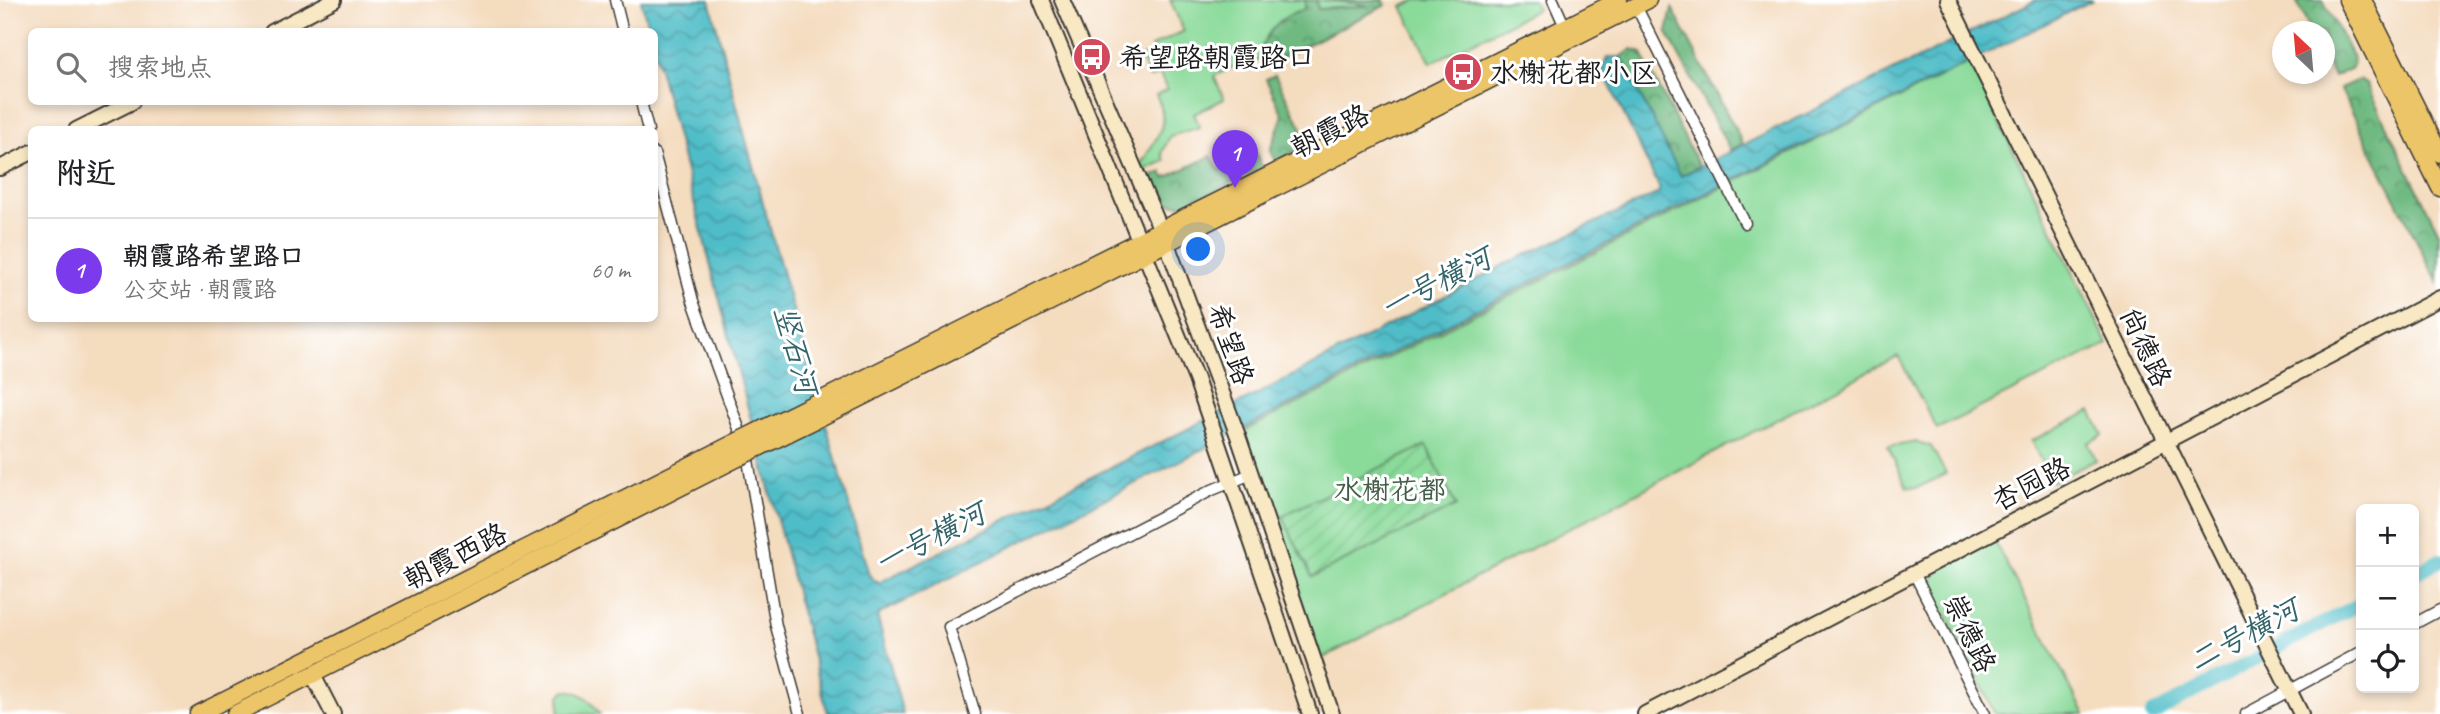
<!DOCTYPE html>
<html lang="zh">
<meta charset="utf-8">
<style>
body{margin:0;font-family:Caveat,"LXGW WenKai TC",sans-serif;background:#f2f2f2;color:#202124}
.controls{position:absolute;right:21px;bottom:21px;display:grid;overflow:hidden;border-radius:10px;box-shadow:0 4px 10px #0003}
.controls button{width:63px;height:63px;display:grid;place-items:center;padding:0;border:0;border-bottom:2px solid #e0e0e0;background:#fff;color:#202124;font:35px sans-serif}
.compass{position:absolute;left:2272px;top:21px;width:63px;height:63px;border-radius:50%;background:#fff;box-shadow:0 4px 10px #0003;rotate:334deg}
.you{position:absolute;left:1199px;top:250px;width:24px;height:24px;margin:-18px;border:5px solid #fff;border-radius:50%;background:#1a73e8;box-shadow:0 0 0 10px #1a73e833}
.badge{display:grid;place-items:center;width:46px;height:46px;border-radius:50%;background:#7c3aed;color:#fff;font-size:23px;font-weight:700}
.pin{position:absolute;translate:-50% -58px;filter:drop-shadow(0 2px 4px #0008)}
.pin::after{content:'';position:absolute;top:37px;width:24px;height:21px;background:inherit;clip-path:polygon(0 0,100% 0,50% 100%)}
.list{margin:0;padding:0;list-style:none}
h2{display:flex;justify-content:space-between;align-items:center;height:91px;margin:0;padding:0 28px;font-size:30px}
h2 small{font-size:23px;font-weight:400;color:#757577}
.list li{display:grid;grid-template-columns:46px 1fr auto;gap:21px;align-items:center;box-sizing:border-box;height:105px;padding:0 28px;border-top:2px solid #e0e0e0}
.list b{display:block;font-size:26px;white-space:nowrap}
.list p{margin:0;font-size:23px;white-space:nowrap;color:#757577}
.list em{font-size:23px;font-style:normal;color:#757577}
.icon{flex:none;width:38px;height:38px;fill:none;stroke:currentColor;stroke-width:2;stroke-linecap:round;stroke-linejoin:round}
.map{position:relative;flex:none;width:2440px;height:714px;overflow:hidden}
.search{position:absolute;background:#fff;box-shadow:0 4px 10px #0003;left:28px;top:28px;width:630px;height:77px;display:flex;align-items:center;gap:18px;box-sizing:border-box;padding:0 24px;border-radius:10px;color:#757577;font-size:26px}
.panel{position:absolute;background:#fff;box-shadow:0 4px 10px #0003;left:28px;top:126px;width:630px;height:196px;border-radius:10px}
.map>svg:first-child{display:block}
.green{fill:#8ada9a;stroke:#537b5b;stroke-width:2}
.forest{fill:url(#forest-crowns);stroke:#466b4f;stroke-width:2}
.garden{fill:url(#garden-furrows);stroke:#537b5b;stroke-width:2}
.water{fill:url(#water-waves);stroke:#366c72;stroke-width:2}
.lines{fill:none;stroke-linecap:round;stroke-linejoin:round}
.river{stroke:#50bdc8;stroke-width:14}
.street-casing{stroke:#3c3934;stroke-width:13}
.secondary-casing{stroke:#3c3934;stroke-width:18}
.primary-casing{stroke:#3c3934;stroke-width:19}
.street{stroke:#fff;stroke-width:10}
.secondary{stroke:#f8e8c3;stroke-width:14}
.primary{stroke:#edc569;stroke-width:16}
.primary-bridge-casing{stroke:#3c3934;stroke-width:19;stroke-linecap:butt}
.primary-bridge{stroke:#edc569;stroke-width:16}
.labels{text-anchor:middle;dominant-baseline:central;stroke-width:6;stroke-linejoin:round;paint-order:stroke}
.poi-label{font-size:28px;fill:#1c1c1c;stroke:#fff;text-anchor:start}
.street-label{font-size:28px;fill:#1c1c1c;stroke:#fff}
.park-label{font-size:28px;fill:#425e48;stroke:#fff}
.water-label{font-size:30px;font-style:italic;fill:#336469;stroke:#fff}
</style>
<div class="map">
<svg width="2440" height="714" viewBox="0 0 2440 714">
<defs>
<pattern id="forest-crowns" width="20" height="18" patternUnits="userSpaceOnUse" patternTransform="scale(1.75)"><rect width="20" height="18" fill="#6fba82"/><path d="M2 6a3 3 0 1 1 6 0M12 15a3 3 0 1 1 6 0" fill="none" stroke="#5a966a"/></pattern>
<pattern id="garden-furrows" width="10" height="10" patternUnits="userSpaceOnUse" patternTransform="scale(1.75)"><rect width="10" height="10" fill="#8ada9a"/><path d="M-1 1l2-2M0 10L10 0M9 11l2-2" fill="none" stroke="#76ba84"/></pattern>
<pattern id="water-waves" width="16" height="10" patternUnits="userSpaceOnUse" patternTransform="scale(1.75)"><rect width="16" height="10" fill="#50bdc8"/><path d="M0 5q4-4 8 0t8 0" fill="none" stroke="#4299a2"/></pattern>
</defs>
<rect width="100%" height="100%" fill="#fff"/>
<filter id="ink" filterUnits="userSpaceOnUse"><feTurbulence type="fractalNoise" baseFrequency=".0143" numOctaves="2"/><feDisplacementMap in="SourceGraphic" scale="14" xChannelSelector="R" yChannelSelector="G"/><feConvolveMatrix kernelMatrix="1 2 1 2 8 2 1 2 1" color-interpolation-filters="sRGB"/></filter>
<filter id="wash" filterUnits="userSpaceOnUse"><feTurbulence type="fractalNoise" baseFrequency=".00686" numOctaves="4" result="noise"/><feDisplacementMap in="SourceGraphic" scale="28" xChannelSelector="R" yChannelSelector="G"/><feGaussianBlur stdDeviation="1.57" result="paint"/><feColorMatrix in="noise" values="0 0 0 0 0 0 0 0 0 0 0 0 0 0 0 0 0 1.4 0 .05"/><feComposite in="paint" operator="in"/></filter>
<g filter="url(#wash)">
<rect width="100%" height="100%" fill="#f4dcbf"/>
<g class="green">
<path d="M1170,0H1383L1332,32L1267,65L1263,57L1248,64L1246,61L1214,76L1224,99L1194,114L1200,127L1170,136L1162,153L1165,161L1144,170L1141,164C1156,137 1172,125 1156,95L1167,90L1160,74L1150,78L1140,58L1153,52L1151,47L1184,31Z"/>
<polygon points="1416,0 1533,0 1538,9 1431,63 1402,7"/>
<polygon points="1970,62 2108,344 1937,429 1898,356 1321,659 1244,431"/>
<polygon points="2091,411 2103,435 2088,443 2096,460 2052,482 2031,441"/>
<polygon points="1917,442 1931,446 1946,474 1917,488 1907,487 1888,447"/>
<polygon points="1994,540 2076,698 2085,714 1995,714 1933,589 1934,575 1939,569"/>
<path d="M565,690C582,691 590,700 600,714H559L560,696Z"/>
</g>
<g class="forest">
<path d="M1305,0H1316L1318,9L1368,6C1353,1 1339,3 1323,0H1383L1386,5L1267,65L1260,51C1269,28 1281,16 1305,9Z"/>
<polygon points="2296,0 2323,0 2353,58 2352,68 2334,77 2325,58 2324,32 2311,31"/>
<polygon points="1672,8 1743,144 1730,150 1667,33"/>
<polygon points="1632,49 1641,52 1699,166 1681,176 1621,57"/>
<polygon points="1275,75 1310,144 1276,162 1270,151 1283,115 1266,79"/>
<polygon points="2358,80 2366,84 2440,235 2438,283 2340,88"/>
<polygon points="1255,152 1263,168 1185,205 1161,202 1149,178 1162,172 1165,178 1211,156 1219,170"/>
</g>
<polygon class="garden" points="1426,445 1456,506 1312,577 1282,516"/>
<path class="water" d="M641,0H710C757,193 815,384 869,575L878,583L1244,401L1506,264L1659,193V187L1602,69L1607,57H1621L1681,176L2036,0H2093L1675,209L877,615L903,714H828L655,53L654,32L649,31Z"/>
<g class="lines">
<g class="river">
<polyline points="2414,574 2440,560"/>
<polyline points="2152,714 2361,603"/>
</g>
</g>
</g>
<g filter="url(#ink)">
<g class="lines">
<defs>
<g id="street">
<polyline points="615,0 623,32"/>
<polyline points="1553,0 1567,31"/>
<polyline points="1635,4 1745,223"/>
<polyline points="641,102 648,130"/>
<polyline points="654,153 693,301 746,448 776,626 800,714"/>
<polyline points="1914,573 1985,714"/>
<polyline points="2414,624 2440,610"/>
<polyline points="975,714 949,627 1212,490 1251,474"/>
<polyline points="2246,714 2361,652"/>
</g>
<g id="secondary">
<polyline points="1041,0 1196,379 1310,714"/>
<polyline points="1062,0 1167,244 1238,436 1332,714"/>
<polyline points="1948,0 2301,714"/>
<polyline points="272,32 334,0"/>
<polyline points="76,130 132,102"/>
<polyline points="0,168 32,152"/>
<polyline points="313,675 333,714"/>
<polyline points="1645,714 2440,298"/>
</g>
<g id="primary">
<polyline points="2347,0 2440,188"/>
<polyline points="2363,0 2440,154"/>
<polyline points="843,389 1619,0"/>
<polyline points="848,404 1648,0"/>
<polyline points="198,714 734,443"/>
<polyline points="235,714 740,457"/>
</g>
</defs>
<use href="#street" class="street-casing"/>
<use href="#secondary" class="secondary-casing"/>
<use href="#primary" class="primary-casing"/>
<use href="#street" class="street"/>
<use href="#secondary" class="secondary"/>
<use href="#primary" class="primary"/>
<defs>
<g id="primary-bridge">
<polyline points="734,443 843,389"/>
<polyline points="740,457 848,404"/>
</g>
</defs>
<use href="#primary-bridge" class="primary-bridge-casing"/>
<use href="#primary-bridge" class="primary-bridge"/>
</g>
</g>
<defs>
<symbol id="bus-disc" viewBox="-11 -11 22 22"><circle r="9.5" fill="#d1495b" stroke="#fff"/><path d="M-5-6H5V4H4V6H2V4H-2V6H-4V4H-5ZM-3.5-4V0h7V-4ZM-3.5 1.2v1.5H-2V1.2ZM2 1.2v1.5H3.5V1.2Z" fill="#fff"/></symbol>
</defs>
<g fill-rule="evenodd">
<use href="#bus-disc" x="1070" y="35" width="44" height="44"/>
<use href="#bus-disc" x="1441" y="50" width="44" height="44"/>
</g>
<g class="labels">
<g class="poi-label">
<text x="1119" y="57">希望路朝霞路口</text>
<text x="1490" y="72">水榭花都小区</text>
</g>
<g class="street-label">
<text transform="translate(1330 131) rotate(-27)">朝霞路</text>
<text transform="translate(1231 344) rotate(70)">希望路</text>
<text transform="translate(2146 347) rotate(65)">尚德路</text>
<text transform="translate(2031 484) rotate(-27)">杏园路</text>
<text transform="translate(455 556) rotate(-27)">朝霞西路</text>
<text transform="translate(1970 633) rotate(64)">崇德路</text>
</g>
<g class="park-label">
<text x="1390" y="489">水榭花都</text>
</g>
<g class="water-label">
<text transform="translate(1436 283) rotate(-27)">一号横河</text>
<text transform="translate(796 350) rotate(75)">竖石河</text>
<text transform="translate(930 538) rotate(-27)">一号横河</text>
<text transform="translate(2244 635) rotate(-28)">二号横河</text>
</g>
</g>
</svg>
<div class="controls">
<button>+</button>
<button>−</button>
<button><svg class="icon" aria-label="locate" viewBox="0 0 24 24"><circle cx="12" cy="12" r="6"/><path d="M12 2v4M12 18v4M2 12h4M18 12h4"/></svg></button>
</div>
<svg class="compass" viewBox="-18 -18 36 36"><path d="M0-13l5 13h-10z" fill="#e53935"/><path d="M0 13l5-13h-10z" fill="#757577"/></svg>
<div class="you"></div>
<div class="pin badge" style="left:1235px;top:188px">1</div>
<div class="search"><svg class="icon" aria-label="search" viewBox="0 0 24 24"><circle cx="10" cy="10" r="6"/><path d="M15 15l6 6"/></svg>搜索地点</div>
<section class="panel">
<h2>附近<small></small></h2>
<ul class="list">
<li><span class="badge">1</span><div><b>朝霞路希望路口</b><p>公交站 · 朝霞路</p></div><em>60 m</em></li>
</ul>
</section>
</div>
